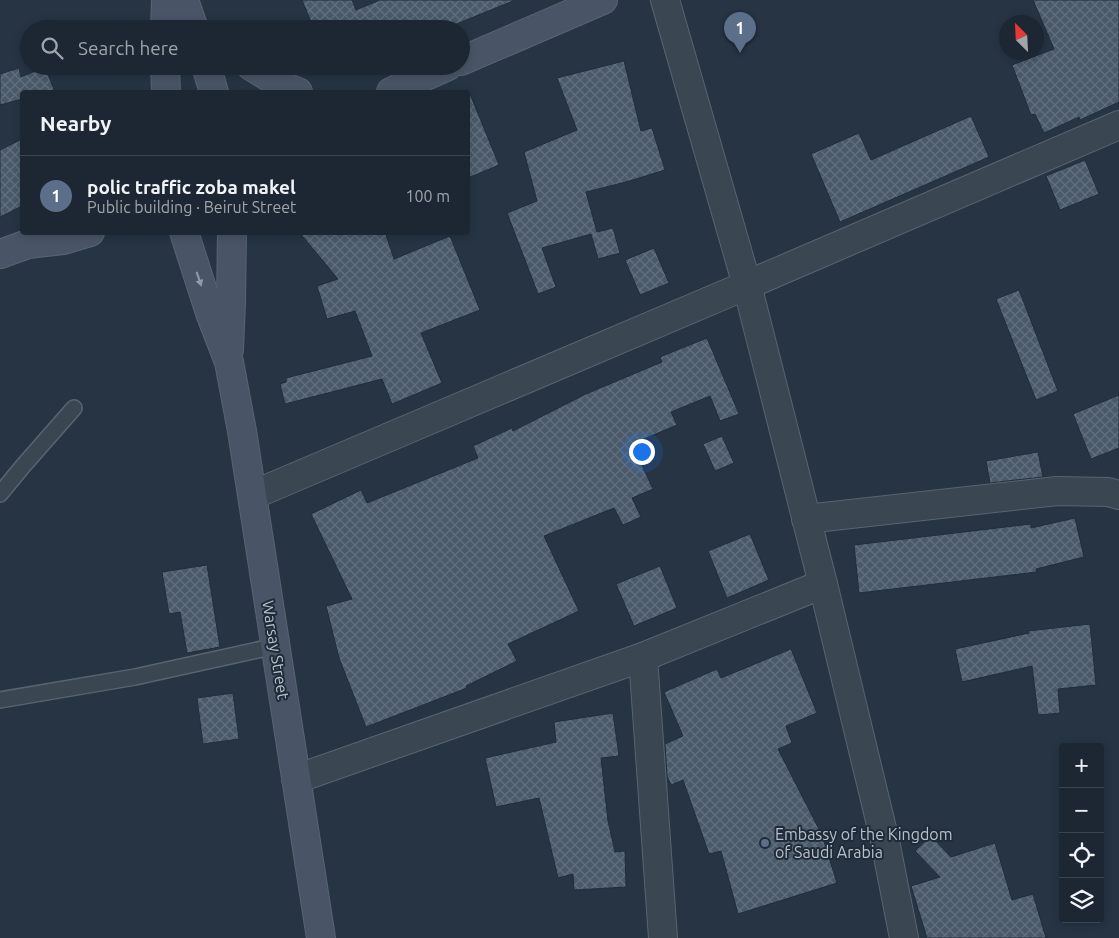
<!DOCTYPE html>
<meta charset="utf-8">
<style>
body{margin:0;font-family:Ubuntu,sans-serif;background:#29333f;color:#f1f3f6}
.controls{position:absolute;right:15px;bottom:15px;display:grid;overflow:hidden;border-radius:5px;box-shadow:0 2px 8px #0003}
.controls button{width:45px;height:45px;display:grid;place-items:center;padding:0;border:0;border-bottom:1px solid #3a444e;background:#1c2733;color:#f1f3f6;font:25px sans-serif}
.compass{position:absolute;left:999px;top:15px;width:45px;height:45px;border-radius:50%;background:#1c2733;box-shadow:0 2px 8px #0003;rotate:336deg}
.you{position:absolute;left:641px;top:451px;width:18px;height:18px;margin:-12px;border:4px solid #fff;border-radius:50%;background:#1a73e8;box-shadow:0 0 0 8px #1a73e833}
.badge{display:grid;place-items:center;width:32px;height:32px;border-radius:50%;background:#0b8043;color:#fff;font-size:16px;font-weight:700}
.pin{position:absolute;translate:-50% -41px;filter:drop-shadow(0 1px 2px #0008)}
.pin::after{content:'';position:absolute;top:26px;width:18px;height:15px;background:inherit;clip-path:polygon(0 0,100% 0,50% 100%)}
.list{margin:0;padding:0;list-style:none}
h2{display:flex;justify-content:space-between;align-items:center;height:65px;margin:0;padding:0 20px;font-size:21px}
h2 small{font-size:16px;font-weight:400;color:#a0a5ac}
.list li{display:grid;grid-template-columns:32px 1fr auto;gap:15px;align-items:center;box-sizing:border-box;height:80px;padding:0 20px;border-top:1px solid #3a444e}
.list b{display:block;font-size:19px;white-space:nowrap}
.list p{margin:0;font-size:16px;white-space:nowrap;color:#a0a5ac}
.list em{font-size:16px;font-style:normal;color:#a0a5ac}
.icon{flex:none;width:28px;height:28px;fill:none;stroke:currentColor;stroke-width:2;stroke-linecap:round;stroke-linejoin:round}
.map{position:relative;flex:none;width:1119px;height:938px;overflow:hidden}
.search{position:absolute;background:#1c2733;box-shadow:0 2px 8px #0003;left:20px;top:20px;width:450px;height:55px;display:flex;align-items:center;gap:12px;box-sizing:border-box;padding:0 18px;border-radius:28px;color:#a0a5ac;font-size:19px}
.panel{position:absolute;background:#1c2733;box-shadow:0 2px 8px #0003;left:20px;top:90px;width:450px;height:145px;border-radius:5px}
.map>svg:first-child{display:block}
.building{fill:url(#building-cross-hatch);stroke:#212d3b}
.lines{fill:none;stroke-linecap:round;stroke-linejoin:round}
.service-casing{stroke:#596471;stroke-width:18}
.minor-casing{stroke:#596471;stroke-width:30}
.secondary-casing{stroke:#596471;stroke-width:30}
.service{stroke:#3b4653;stroke-width:15}
.minor{stroke:#3b4653;stroke-width:28}
.secondary{stroke:#495567;stroke-width:28}
.oneway{fill:#919ba9}
.service-dot{fill:#5c6f8a;stroke:#1f2b39;stroke-width:2}
.labels{text-anchor:middle;dominant-baseline:central;stroke-width:4;stroke-linejoin:round;paint-order:stroke}
.street-label{font-size:16px;fill:#b8c1cd;stroke:#1f2b39}
.poi-label{font-size:16px;fill:#b8c1cd;stroke:#1f2b39;text-anchor:start}
</style>
<div class="map">
<svg width="1119" height="938" viewBox="0 0 1119 938">
<defs>
<pattern id="building-cross-hatch" width="8" height="8" patternUnits="userSpaceOnUse" patternTransform="scale(1.25)"><rect width="8" height="8" fill="#4a5a6a"/><path d="M0 0l8 8M0 8l8-8" fill="none" stroke="#62707e"/></pattern>
</defs>
<rect width="100%" height="100%" fill="#263444"/>
<g class="building">
<polygon points="302,0 352,0 356,10 380,0 513,0 513,1 444,29 311,29 311,28 313,27"/>
<polygon points="1033,0 1119,0 1119,102 1080,120 1079,117 1044,133 1035,114 1031,115 1012,65 1054,49"/>
<polygon points="624,61 641,131 652,128 665,170 626,182 586,192 597,232 613,228 620,253 598,259 591,234 542,248 556,287 538,294 507,213 537,201 524,152 577,130 557,78"/>
<polygon points="45,67 55,92 22,92 22,99 0,105 0,74 19,68 21,77"/>
<polygon points="468,89 499,165 468,178"/>
<polygon points="971,116 989,157 840,222 811,154 859,133 871,160"/>
<polygon points="22,139 22,206 0,217 0,150"/>
<polygon points="1085,160 1099,194 1060,210 1046,176"/>
<polygon points="299,232 385,232 394,259 450,236 480,310 421,333 442,383 392,404 382,379 285,404 280,384 286,382 286,378 372,356 355,311 327,319 317,286 338,279"/>
<polygon points="654,248 669,283 640,295 625,260"/>
<polygon points="1019,290 1058,391 1036,400 996,299"/>
<polygon points="707,338 739,414 720,421 710,396 671,412 677,425 632,444 653,489 632,498 641,517 623,525 614,508 544,536 579,611 508,644 517,661 466,686 467,688 366,727 339,658 326,606 352,599 311,514 361,490 367,503 478,458 473,446 512,428 513,431 586,394 662,362 660,357"/>
<polygon points="1119,395 1119,448 1091,459 1073,414"/>
<polygon points="722,436 734,463 715,471 703,444"/>
<polygon points="1038,452 1043,477 990,483 986,461"/>
<polygon points="1075,518 1084,557 1036,569 1037,572 859,593 854,545 1031,524 1031,528"/>
<polygon points="750,534 769,580 727,598 708,551"/>
<polygon points="207,565 220,647 187,653 180,612 169,614 162,572"/>
<polygon points="660,566 677,608 634,626 616,584"/>
<polygon points="1090,624 1096,685 1058,689 1060,713 1038,715 1032,666 962,682 955,649 1029,633 1028,631"/>
<polygon points="791,649 817,713 786,726 792,743 778,749 822,835 837,883 738,914 721,851 709,854 683,780 671,785 667,776 665,744 683,736 664,692 717,669 721,678"/>
<polygon points="233,693 239,739 203,744 197,698"/>
<polygon points="613,713 619,756 601,758 608,821 615,852 625,851 626,887 574,890 573,874 558,878 539,798 496,807 485,758 556,742 554,722"/>
<polygon points="931,836 951,857 995,843 1012,900 1033,894 1046,938 927,938 911,886 940,877 915,851"/>
</g>
<g class="lines">
<defs>
<g id="service">
<polyline points="0,494 23,466 74,408"/>
<polyline points="0,700 135,677 276,646"/>
</g>
<g id="minor">
<polyline points="665,0 747,285 823,584 885,841 904,938"/>
<polyline points="253,495 747,285 1119,125"/>
<polyline points="806,519 1057,491 1108,492 1119,495"/>
<polyline points="643,657 663,938"/>
<polyline points="296,779 643,657 823,584"/>
</g>
<g id="secondary">
<polyline points="184,0 194,29"/>
<polyline points="165,29 166,0"/>
<polyline points="461,61 603,0"/>
<polyline points="165,66 166,92"/>
<polyline points="206,66 214,92"/>
<polyline points="251,66 285,87 298,92"/>
<polyline points="391,92 399,88 448,66"/>
<polyline points="184,232 210,313 229,362 242,431 321,938"/>
<polyline points="0,254 28,244 63,240 90,232"/>
<polyline points="229,350 231,302 232,232"/>
</g>
</defs>
<use href="#service" class="service-casing"/>
<use href="#minor" class="minor-casing"/>
<use href="#secondary" class="secondary-casing"/>
<use href="#service" class="service"/>
<use href="#minor" class="minor"/>
<use href="#secondary" class="secondary"/>
</g>
<defs><path id="oneway-solid" d="M-6-.8H1V-3.2L6.5 0L1 3.2V.8H-6Z" transform="scale(1.25)"/></defs>
<use class="oneway" href="#oneway-solid" transform="translate(199 279) rotate(71)"/>
<circle class="service-dot" cx="765" cy="843" r="5"/>
<g class="labels">
<g class="street-label">
<text transform="translate(276 650) rotate(81)">Warsay Street</text>
</g>
<g class="poi-label">
<text x="775" y="834">Embassy of the Kingdom<tspan x="775" dy="18">of Saudi Arabia</tspan></text>
</g>
</g>
</svg>
<div class="controls">
<button>+</button>
<button>−</button>
<button><svg class="icon" aria-label="locate" viewBox="0 0 24 24"><circle cx="12" cy="12" r="6"/><path d="M12 2v4M12 18v4M2 12h4M18 12h4"/></svg></button>
<button><svg class="icon" aria-label="layers" viewBox="0 0 24 24"><path d="M12 4l9 5-9 5-9-5zM3 14l9 5 9-5"/></svg></button>
</div>
<svg class="compass" viewBox="-18 -18 36 36"><path d="M0-13l5 13h-10z" fill="#e53935"/><path d="M0 13l5-13h-10z" fill="#a0a5ac"/></svg>
<div class="you"></div>
<div class="pin badge" style="left:740px;top:53px;background:#5c6f8a">1</div>
<div class="search"><svg class="icon" aria-label="search" viewBox="0 0 24 24"><circle cx="10" cy="10" r="6"/><path d="M15 15l6 6"/></svg>Search here</div>
<section class="panel">
<h2>Nearby<small></small></h2>
<ul class="list">
<li><span class="badge" style="background:#5c6f8a">1</span><div><b>polic traffic zoba makel</b><p>Public building · Beirut Street</p></div><em>100 m</em></li>
</ul>
</section>
</div>
